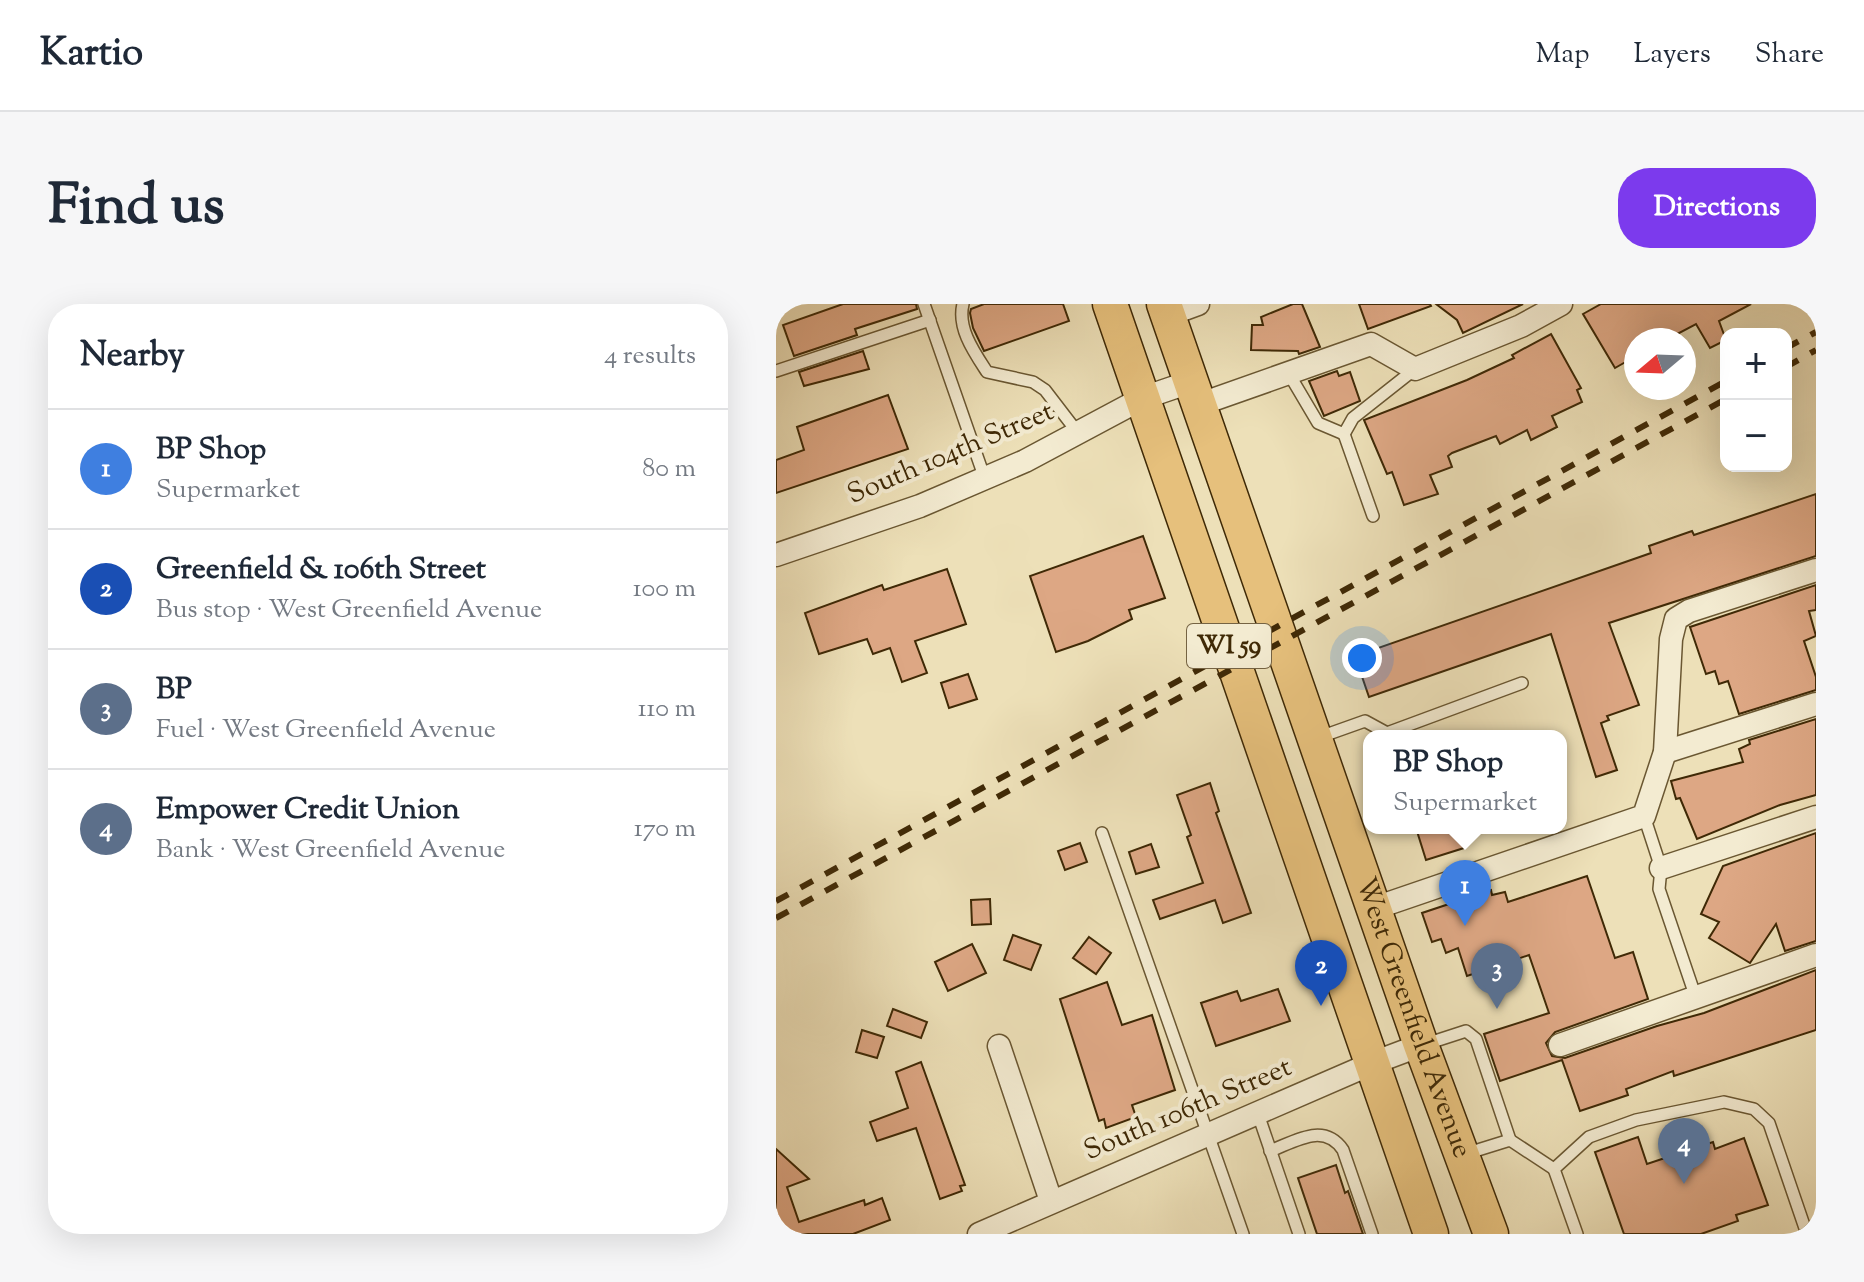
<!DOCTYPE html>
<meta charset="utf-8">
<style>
body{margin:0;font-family:"Sorts Mill Goudy",serif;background:#f6f6f7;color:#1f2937}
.controls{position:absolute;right:24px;top:24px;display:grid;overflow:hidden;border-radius:16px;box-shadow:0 8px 32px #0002}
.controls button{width:72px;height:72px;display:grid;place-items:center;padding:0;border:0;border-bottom:2px solid #e0e1e3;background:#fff;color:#1f2937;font:40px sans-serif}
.compass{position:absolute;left:848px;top:24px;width:72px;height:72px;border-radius:50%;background:#fff;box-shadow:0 8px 32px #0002;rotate:251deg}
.you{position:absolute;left:586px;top:354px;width:28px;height:28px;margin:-20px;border:6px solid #fff;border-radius:50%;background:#1a73e8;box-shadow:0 0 0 12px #1a73e833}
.badge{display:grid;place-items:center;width:52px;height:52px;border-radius:50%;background:#7c3aed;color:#fff;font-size:26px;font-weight:700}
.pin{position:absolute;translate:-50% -66px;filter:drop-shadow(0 2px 4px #0008)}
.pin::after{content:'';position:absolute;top:42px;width:28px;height:24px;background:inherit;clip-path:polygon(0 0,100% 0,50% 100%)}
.popup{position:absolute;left:587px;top:426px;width:204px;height:104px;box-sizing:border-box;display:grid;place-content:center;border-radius:16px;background:#fff;filter:drop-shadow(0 2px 6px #0005);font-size:26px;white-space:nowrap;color:#747a83}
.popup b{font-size:30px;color:#1f2937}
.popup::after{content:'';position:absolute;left:50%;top:100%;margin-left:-16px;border:16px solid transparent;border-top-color:#fff}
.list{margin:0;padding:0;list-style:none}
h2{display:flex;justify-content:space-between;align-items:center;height:104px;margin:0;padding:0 32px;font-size:34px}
h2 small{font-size:26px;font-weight:400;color:#747a83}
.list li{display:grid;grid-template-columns:52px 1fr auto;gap:24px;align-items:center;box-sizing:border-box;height:120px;padding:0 32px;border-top:2px solid #e0e1e3}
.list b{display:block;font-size:30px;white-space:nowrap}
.list p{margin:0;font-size:26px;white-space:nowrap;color:#747a83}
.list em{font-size:26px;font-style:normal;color:#747a83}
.map{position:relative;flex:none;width:1040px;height:930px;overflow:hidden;border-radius:32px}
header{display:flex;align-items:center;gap:48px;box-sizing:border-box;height:112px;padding:0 40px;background:#fff;border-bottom:2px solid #e0e1e3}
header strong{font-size:38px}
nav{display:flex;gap:44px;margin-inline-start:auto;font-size:28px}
.intro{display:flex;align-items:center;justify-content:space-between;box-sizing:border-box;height:192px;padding:0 48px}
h1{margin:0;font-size:56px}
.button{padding:20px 36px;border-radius:32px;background:#7c3aed;color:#fff;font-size:28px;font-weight:700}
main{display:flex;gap:48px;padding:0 48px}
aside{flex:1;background:#fff;border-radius:32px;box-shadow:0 8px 32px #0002}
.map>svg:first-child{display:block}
.building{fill:#dda784;stroke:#3f2906;stroke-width:2}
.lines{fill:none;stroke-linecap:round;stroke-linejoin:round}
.service-casing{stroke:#6a5732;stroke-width:14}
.minor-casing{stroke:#6a5732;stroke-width:25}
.primary-casing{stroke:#3f2906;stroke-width:37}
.service{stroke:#f3ebd1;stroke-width:11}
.minor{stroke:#f3ebd1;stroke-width:22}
.primary{stroke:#e6c07c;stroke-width:34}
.rail{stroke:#3f2906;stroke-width:6;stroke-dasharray:14 14;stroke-linecap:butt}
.labels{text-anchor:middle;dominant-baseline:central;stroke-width:8;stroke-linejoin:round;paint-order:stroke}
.shield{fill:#f3ebd1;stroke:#756343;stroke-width:2}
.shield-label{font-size:26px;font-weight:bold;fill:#3f2906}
.street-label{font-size:28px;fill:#3f2906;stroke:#f3ebd1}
</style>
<header>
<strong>Kartio</strong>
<nav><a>Map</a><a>Layers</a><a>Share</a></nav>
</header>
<div class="intro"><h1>Find us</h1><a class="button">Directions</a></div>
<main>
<aside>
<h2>Nearby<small>4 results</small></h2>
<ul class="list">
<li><span class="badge" style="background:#3f7fe0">1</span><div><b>BP Shop</b><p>Supermarket</p></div><em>80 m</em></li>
<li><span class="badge" style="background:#1a4fb4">2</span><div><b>Greenfield &amp; 106th Street</b><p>Bus stop · West Greenfield Avenue</p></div><em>100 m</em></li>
<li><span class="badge" style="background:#5c6f8a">3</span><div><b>BP</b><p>Fuel · West Greenfield Avenue</p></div><em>110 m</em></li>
<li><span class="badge" style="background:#5c6f8a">4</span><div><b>Empower Credit Union</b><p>Bank · West Greenfield Avenue</p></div><em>170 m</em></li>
</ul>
</aside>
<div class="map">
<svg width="1040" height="930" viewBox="0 0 1040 930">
<rect width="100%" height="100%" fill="#ede0b8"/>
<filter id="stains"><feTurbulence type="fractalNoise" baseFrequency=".0025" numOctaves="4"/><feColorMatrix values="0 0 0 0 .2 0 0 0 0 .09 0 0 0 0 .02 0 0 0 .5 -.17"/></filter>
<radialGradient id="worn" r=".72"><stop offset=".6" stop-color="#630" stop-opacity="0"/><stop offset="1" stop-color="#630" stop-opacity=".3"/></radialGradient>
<g class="building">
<polygon points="67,0 140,0 141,5 79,25 81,31 18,52 7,21"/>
<polygon points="208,0 287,0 293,17 208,47 197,24 194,9 195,5"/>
<polygon points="517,0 526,0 544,43 523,50 522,47 475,46 476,21 487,21 485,13"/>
<polygon points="583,0 654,0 655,2 592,25"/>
<polygon points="660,0 747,0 687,29 681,16"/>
<polygon points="825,0 975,0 943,17 950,36 934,44 920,20 890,36 860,36 860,52 839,64 807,10"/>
<polygon points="775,30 805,84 801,86 806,98 776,112 781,123 755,136 751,126 724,140 720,132 676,149 672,152 676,163 654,171 662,190 628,201 616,168 611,170 588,116 691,76 738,54 736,51"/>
<polygon points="87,47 93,65 28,82 23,68"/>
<polygon points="561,67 563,72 574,68 584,97 548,112 533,77"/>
<polygon points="112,91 132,145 0,189 0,156 28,146 21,123"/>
<polygon points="1040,190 1040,252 833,319 863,401 831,412 833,416 825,419 841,466 820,473 775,330 593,393 579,352 875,249 873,242 916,227 918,231"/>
<polygon points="367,232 389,294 353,306 356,315 312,337 280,348 254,272"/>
<polygon points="171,265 190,320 139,337 151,369 126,378 114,344 97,350 91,335 43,350 29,309 106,281 108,286"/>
<polygon points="1040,281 1040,306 1033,307 1040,332 1028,337 1040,373 1040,386 963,410 952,377 943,380 939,367 930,370 914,323"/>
<polygon points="192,370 201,395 173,404 165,379"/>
<polygon points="1040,415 1040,491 1004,501 921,535 904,494 900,495 895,477 967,458 963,445 974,440 973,436"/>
<polygon points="434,479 443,507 440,509 475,609 447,619 439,596 384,615 377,596 427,579 411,533 415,531 401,491"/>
<polygon points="640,524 682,524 688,544 650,556"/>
<polygon points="1040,529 1040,637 1009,647 1000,620 974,659 933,634 943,618 925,610 947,562"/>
<polygon points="304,539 311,558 289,566 282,547"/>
<polygon points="375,540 383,563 360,570 353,548"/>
<polygon points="811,572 839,654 857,648 872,695 779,728 770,739 776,752 789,754 881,722 928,709 1040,666 1040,726 898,772 897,767 850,785 852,791 804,807 786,756 724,777 708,730 773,709 753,651 691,672 682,644 670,649 665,635 656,638 646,609 715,586 716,591 729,588 732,598"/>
<polygon points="214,595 215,620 196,621 195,596"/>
<polygon points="237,631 265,641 255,666 228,656"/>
<polygon points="313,633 335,649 320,670 297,654"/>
<polygon points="196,640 210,669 172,687 159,658"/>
<polygon points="331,678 346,721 376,711 399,786 356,801 360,813 330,824 328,815 323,817 284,695"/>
<polygon points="502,685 514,717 440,742 425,699 461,687 465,697"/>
<polygon points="117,705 151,718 145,734 111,722"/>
<polygon points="86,726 108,733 101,754 80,748"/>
<polygon points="145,758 189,881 184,882 186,887 164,895 140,824 101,837 94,818 132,804 120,768"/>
<polygon points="862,833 871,860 937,838 939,845 968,834 992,901 960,911 962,917 925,930 848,930 819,848"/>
<polygon points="0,845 33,875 11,883 23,918 88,896 89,901 106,894 114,916 77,930 0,930"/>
<polygon points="560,861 569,889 572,887 587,930 541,930 522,874"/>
</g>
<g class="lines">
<defs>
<g id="service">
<polyline points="148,0 209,175"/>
<path d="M187,0C181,24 198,48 211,68L257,78L269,86L302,129"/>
<polyline points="0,67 154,16"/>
<polyline points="513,70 542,119 568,130 577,114 639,65"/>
<polyline points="568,130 597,212"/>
<polyline points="544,433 589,417 611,429 746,379"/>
<polyline points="868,512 885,564 883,585 920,694"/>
<polyline points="326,529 467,930"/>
<polyline points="650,740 690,727 700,735 734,836"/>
<polyline points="482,810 523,930"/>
<path d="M494,847C520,837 548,818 567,846L596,930"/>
<polyline points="689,850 734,836 778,865"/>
<polyline points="801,930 778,865 813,833 860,816 948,798 978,805 993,819 1031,930"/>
</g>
<g id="minor">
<polyline points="392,11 422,0"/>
<polyline points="422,101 595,40 639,65 745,22 785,0"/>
<polyline points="0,251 144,202 249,157 367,94 414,78"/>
<polyline points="889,448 1040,400"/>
<polyline points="885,564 1040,513"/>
<polyline points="599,604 868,512 889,448 895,335 900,315 913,307 1040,266"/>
<polyline points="784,741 1040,651"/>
<polyline points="223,742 275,897"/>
<polyline points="203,930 597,759 645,741"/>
</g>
<g id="primary">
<polyline points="334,0 655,930"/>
<path id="s1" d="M388,0L645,741L715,930"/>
</g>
</defs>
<use href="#service" class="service-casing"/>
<use href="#minor" class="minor-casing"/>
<use href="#primary" class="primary-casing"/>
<use href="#service" class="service"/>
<use href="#minor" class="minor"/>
<use href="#primary" class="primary"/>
<g class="rail">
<polyline points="1010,44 1040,28"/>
<polyline points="1010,63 1040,46"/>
<polyline points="0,597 950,77"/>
<polyline points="0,614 950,95"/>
</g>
</g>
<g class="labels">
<rect class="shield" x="411" y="320" width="84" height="44" rx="6"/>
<g class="shield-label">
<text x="453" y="342">WI 59</text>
</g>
<g class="street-label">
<text transform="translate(175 150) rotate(-23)">South 104th Street</text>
<text stroke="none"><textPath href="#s1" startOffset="756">West Greenfield Avenue</textPath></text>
<text transform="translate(412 806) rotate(-23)">South 106th Street</text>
</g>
</g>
<rect width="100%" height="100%" filter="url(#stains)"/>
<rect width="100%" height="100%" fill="url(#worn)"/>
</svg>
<div class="controls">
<button>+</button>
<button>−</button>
</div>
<svg class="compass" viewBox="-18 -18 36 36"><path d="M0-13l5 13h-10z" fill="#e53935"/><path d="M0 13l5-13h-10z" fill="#747a83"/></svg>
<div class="you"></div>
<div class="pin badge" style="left:689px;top:622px;background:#3f7fe0">1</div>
<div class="popup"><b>BP Shop</b>Supermarket</div>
<div class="pin badge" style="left:545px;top:702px;background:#1a4fb4">2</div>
<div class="pin badge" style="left:721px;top:705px;background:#5c6f8a">3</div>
<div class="pin badge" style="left:908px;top:880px;background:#5c6f8a">4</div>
</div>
</main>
